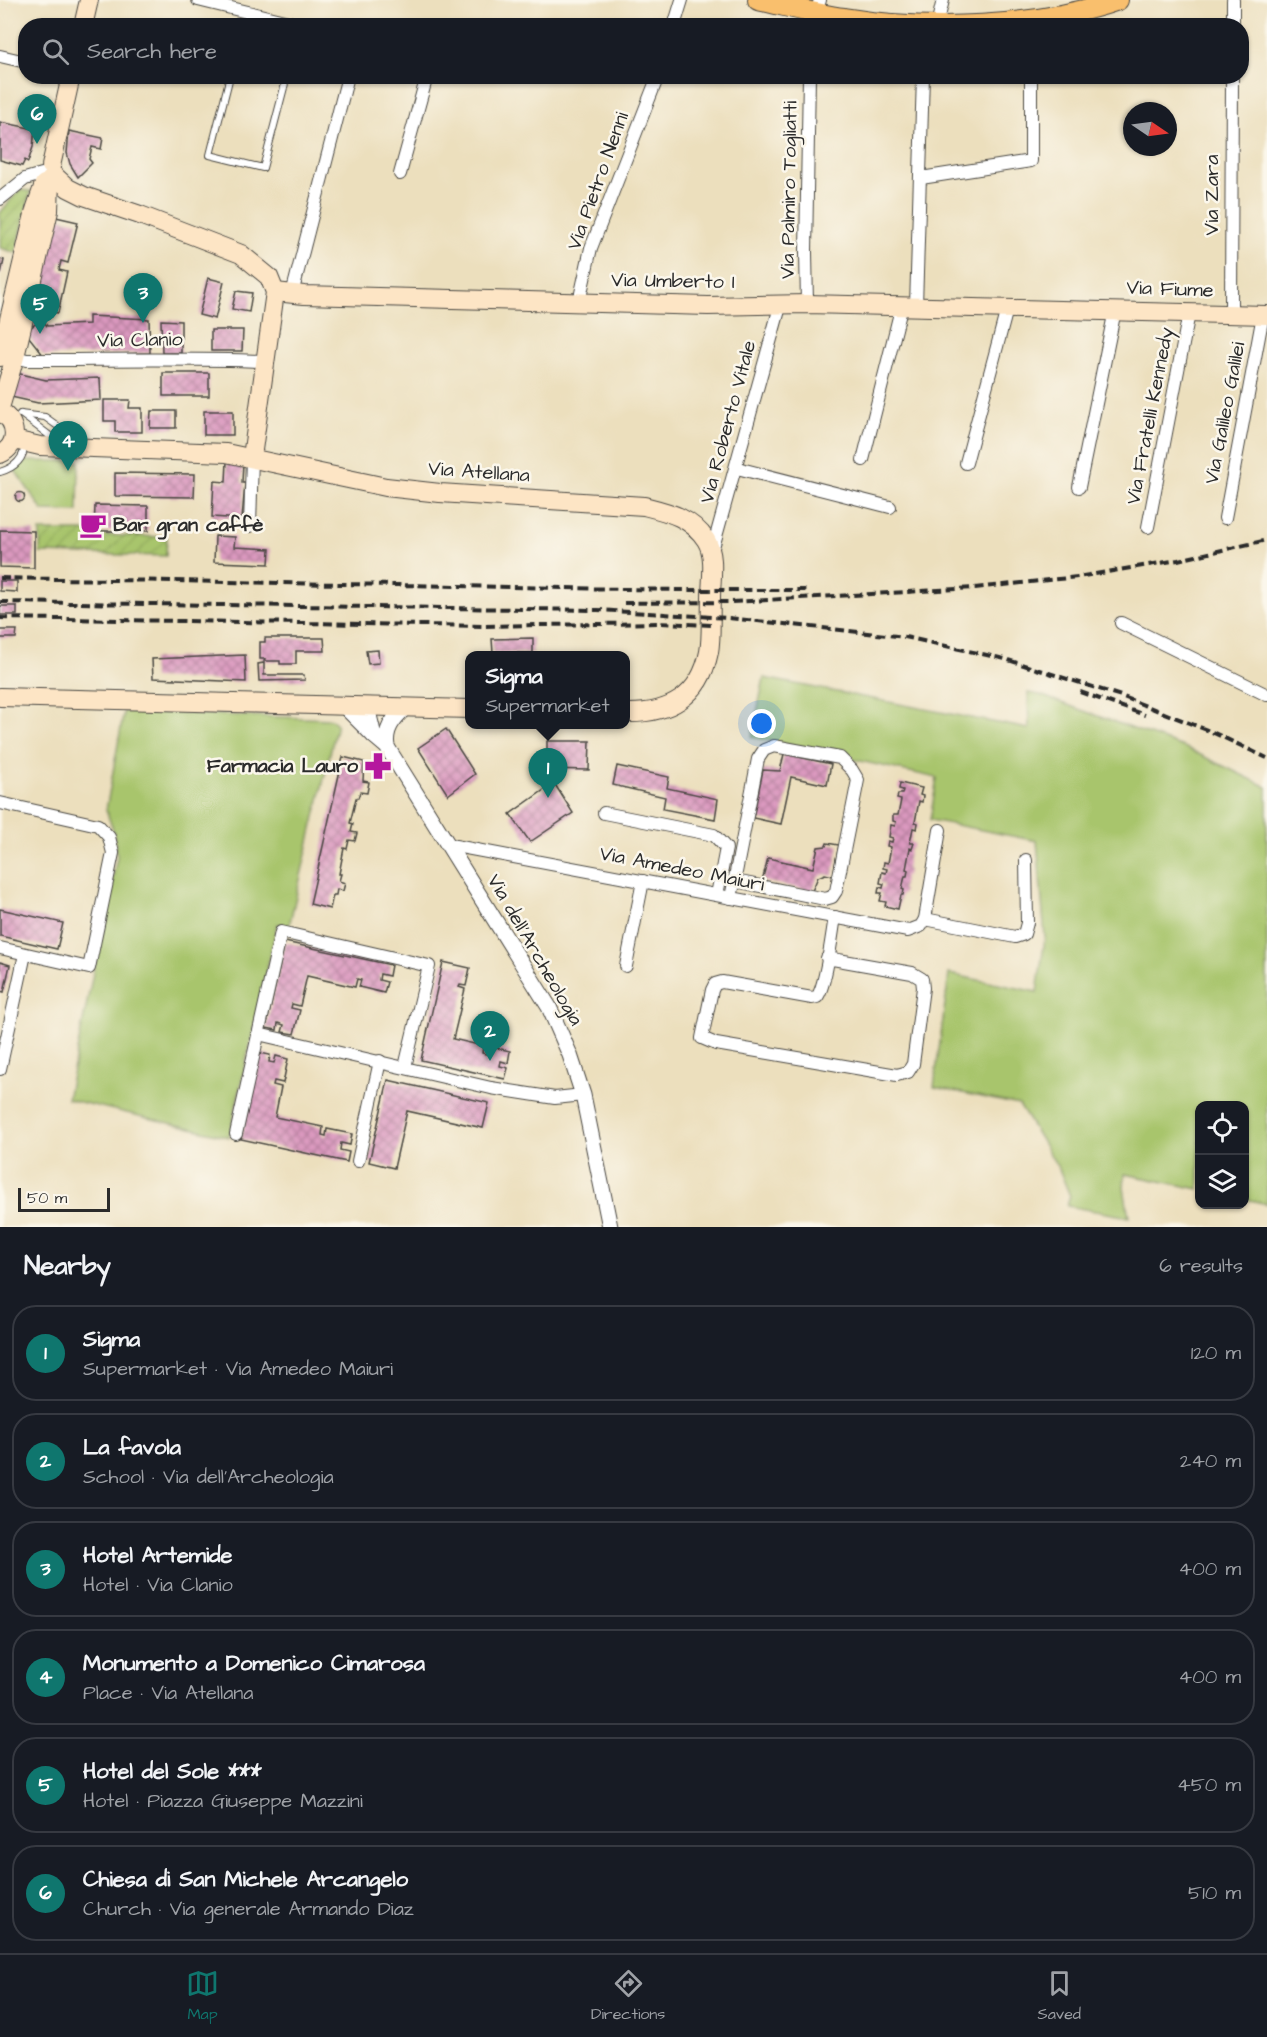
<!DOCTYPE html>
<meta charset="utf-8">
<style>
body{margin:0;font-family:"Architects Daughter",sans-serif;background:#242831;color:#f1f3f6}
.controls{position:absolute;right:18px;bottom:18px;display:grid;overflow:hidden;border-radius:12px;box-shadow:0 2px 4px #0004}
.controls button{width:54px;height:54px;display:grid;place-items:center;padding:0;border:0;border-bottom:2px solid #363941;background:#171b24;color:#f1f3f6;font:30px sans-serif}
.compass{position:absolute;left:1123px;top:102px;width:54px;height:54px;border-radius:50%;background:#171b24;box-shadow:0 2px 4px #0004;rotate:103deg}
.scale{position:absolute;left:18px;bottom:15px;width:92px;box-sizing:border-box;padding-left:6px;border:3px solid #2b2b2b;border-top:0;font-size:16px;line-height:21px;white-space:nowrap;color:#2b2b2b;-webkit-text-stroke:4px #fbf7ec;paint-order:stroke}
.you{position:absolute;left:762px;top:724px;width:21px;height:21px;margin:-15px;border:4px solid #fff;border-radius:50%;background:#1a73e8;box-shadow:0 0 0 9px #1a73e833}
.badge{display:grid;place-items:center;width:39px;height:39px;border-radius:50%;background:#0f766e;color:#fff;font-size:20px;font-weight:700}
.pin{position:absolute;translate:-50% -50px;filter:drop-shadow(0 2px 3px #0008)}
.pin::after{content:'';position:absolute;top:32px;width:21px;height:18px;background:inherit;clip-path:polygon(0 0,100% 0,50% 100%)}
.popup{position:absolute;left:465px;top:651px;width:165px;height:78px;box-sizing:border-box;display:grid;place-content:center;border-radius:12px;background:#171b24;filter:drop-shadow(0 2px 4px #0005);font-size:20px;white-space:nowrap;color:#9ea1a6}
.popup b{font-size:22px;color:#f1f3f6}
.popup::after{content:'';position:absolute;left:50%;top:100%;margin-left:-12px;border:12px solid transparent;border-top-color:#171b24}
.list{margin:0;padding:0;list-style:none}
h2{display:flex;justify-content:space-between;align-items:center;height:78px;margin:0;padding:0 24px;font-size:26px}
h2 small{font-size:20px;font-weight:400;color:#9ea1a6}
.list li{display:grid;grid-template-columns:39px 1fr auto;gap:18px;align-items:center;box-sizing:border-box;height:96px;margin:0 12px 12px;padding:0 12px;border:2px solid #363941;border-radius:24px}
.list b{display:block;font-size:22px;white-space:nowrap}
.list p{margin:0;font-size:20px;white-space:nowrap;color:#9ea1a6}
.list em{font-size:20px;font-style:normal;color:#9ea1a6}
.icon{flex:none;width:33px;height:33px;fill:none;stroke:currentColor;stroke-width:2;stroke-linecap:round;stroke-linejoin:round}
.map{position:relative;flex:none;width:1267px;height:1227px;overflow:hidden}
.search{position:absolute;background:#171b24;box-shadow:0 2px 4px #0004;left:18px;right:18px;top:18px;height:66px;display:flex;align-items:center;gap:15px;box-sizing:border-box;padding:0 21px;border-radius:24px;color:#9ea1a6;font-size:22px}
.sheet{height:726px;background:#171b24}
nav{display:flex;justify-content:space-around;align-items:center;box-sizing:border-box;height:84px;border-top:2px solid #363941;background:#171b24;font-size:16px;color:#9ea1a6}
nav a{display:grid;justify-items:center;gap:3px}
nav .on{color:#0f766e}
.map>svg:first-child{display:block}
.green{fill:#a8c56c;stroke:#6a784c;stroke-width:1.5}
.garden{fill:url(#garden-furrows);stroke:#6a784c;stroke-width:1.5}
.building{fill:url(#building-cross-hatch)}
.lines{fill:none;stroke-linecap:round;stroke-linejoin:round}
.service-casing{stroke:#484641;stroke-width:8}
.minor-casing{stroke:#484641;stroke-width:14}
.tertiary-casing{stroke:#484641;stroke-width:17}
.secondary-casing{stroke:#484641;stroke-width:20}
.primary-casing{stroke:#484641;stroke-width:22}
.service{stroke:#fff;stroke-width:6}
.minor{stroke:#fff;stroke-width:12}
.tertiary{stroke:#fff;stroke-width:15}
.secondary{stroke:#fde5c5;stroke-width:18}
.primary{stroke:#f9bf6d;stroke-width:20}
.rail{stroke:#2b2b2b;stroke-width:4;stroke-dasharray:9 4.5;stroke-linecap:butt}
.labels{text-anchor:middle;dominant-baseline:central;stroke-width:5;stroke-linejoin:round;paint-order:stroke}
.street-label{font-size:20px;fill:#2b2b2b;stroke:#fbf7ec}
.poi-label{font-size:20px;font-weight:bold;fill:#2b2b2b;stroke:#fbf7ec;text-anchor:start}
</style>
<div class="map">
<svg width="1267" height="1227" viewBox="0 0 1267 1227">
<defs>
<pattern id="garden-furrows" width="10" height="10" patternUnits="userSpaceOnUse" patternTransform="scale(1.5)"><rect width="10" height="10" fill="#a8c56c"/><path d="M-1 1l2-2M0 10L10 0M9 11l2-2" fill="none" stroke="#91a95e"/></pattern>
<pattern id="building-cross-hatch" width="8" height="8" patternUnits="userSpaceOnUse" patternTransform="scale(1.5)"><rect width="8" height="8" fill="#db99bf"/><path d="M0 0l8 8M0 8l8-8" fill="none" stroke="#b27d9b"/></pattern>
</defs>
<rect width="100%" height="100%" fill="#fbf7ec"/>
<filter id="ink" filterUnits="userSpaceOnUse"><feTurbulence type="fractalNoise" baseFrequency=".0167" numOctaves="2"/><feDisplacementMap in="SourceGraphic" scale="12" xChannelSelector="R" yChannelSelector="G"/><feConvolveMatrix kernelMatrix="1 2 1 2 8 2 1 2 1" color-interpolation-filters="sRGB"/></filter>
<filter id="wash" filterUnits="userSpaceOnUse"><feTurbulence type="fractalNoise" baseFrequency=".008" numOctaves="4" result="noise"/><feDisplacementMap in="SourceGraphic" scale="24" xChannelSelector="R" yChannelSelector="G"/><feGaussianBlur stdDeviation="1.35" result="paint"/><feColorMatrix in="noise" values="0 0 0 0 0 0 0 0 0 0 0 0 0 0 0 0 0 1.4 0 .05"/><feComposite in="paint" operator="in"/></filter>
<g filter="url(#wash)">
<rect width="100%" height="100%" fill="#ecdfbd"/>
<g class="green">
<polygon points="25,461 79,461 78,512 43,511 14,469"/>
<polygon points="764,678 1029,729 1028,693 1040,695 1186,748 1267,787 1267,1204 1245,1199 1244,1106 1200,1106 1199,1189 1125,1174 1124,1188 1129,1217 1067,1206 1070,1196 1059,1169 1019,1105 934,1087 949,974 1037,992 1045,938 1037,841 930,820 937,778 752,737"/>
<polygon points="124,711 331,719 337,724 289,926 277,924 229,1137 67,1099 117,857 114,833 106,810"/>
</g>
<g class="garden">
<polygon points="19,190 31,191 16,253 0,248 0,213"/>
<polygon points="40,531 94,531 94,535 167,537 166,556 40,553"/>
</g>
<g id="blocks">
<g class="building">
<polygon points="0,122 35,129 33,147 28,162 25,160 22,166 0,160"/>
<polygon points="69,131 103,138 101,149 92,147 89,159 92,163 78,177 70,164 67,153"/>
<polygon points="56,217 78,222 68,263 61,261 59,270 67,272 58,313 35,308"/>
<polygon points="0,259 4,260 1,274 0,274"/>
<polygon points="208,278 224,282 215,319 199,315"/>
<polygon points="236,291 252,293 249,312 232,309"/>
<polygon points="89,316 149,319 150,353 44,356 25,332 42,319 47,326 89,324"/>
<polygon points="161,320 181,321 181,353 162,353"/>
<polygon points="211,330 243,330 242,351 211,351"/>
<polygon points="16,373 46,380 100,378 101,400 38,403 11,397"/>
<rect x="163" y="373" width="46" height="23"/>
<polygon points="104,400 130,400 129,408 142,408 142,432 115,432 115,421 104,421"/>
<polygon points="151,411 176,411 176,428 150,428"/>
<rect x="204" y="411" width="29" height="24"/>
<polygon points="227,461 243,462 242,483 245,483 242,519 212,517 214,481 226,482"/>
<polygon points="115,473 195,474 194,497 115,496"/>
<circle cx="20" cy="497" r="4.5"/>
<polygon points="95,505 148,506 148,531 94,531"/>
<polygon points="0,530 34,531 34,568 0,567"/>
<polygon points="215,536 235,537 234,547 270,549 269,564 214,562"/>
<polygon points="0,581 17,581 17,592 0,591"/>
<rect x="0" y="606" width="17" height="9"/>
<polygon points="0,630 17,630 16,638 0,638"/>
<polygon points="265,638 324,638 325,651 296,651 296,664 280,664 280,661 264,661 265,659 260,659 260,642 265,642"/>
<polygon points="533,638 533,653 493,653 492,639"/>
<polygon points="378,650 379,663 368,664 366,651"/>
<polygon points="245,655 246,682 153,678 152,659"/>
<polygon points="264,663 264,675 304,675 305,680 259,681 258,664"/>
<polygon points="446,729 475,774 448,795 418,748"/>
<polygon points="547,741 590,741 589,770 547,769"/>
<polygon points="784,754 831,764 827,785 791,777 781,824 753,818 763,770 780,771"/>
<polygon points="343,757 364,762 363,781 369,782 367,793 360,792 358,798 356,798 350,823 353,824 351,832 357,833 355,841 349,840 347,849 344,848 339,874 341,874 339,881 345,883 343,891 337,889 336,895 333,895 330,909 310,904"/>
<polygon points="617,766 669,777 667,788 718,799 715,819 663,809 665,797 613,785"/>
<polygon points="554,783 573,813 530,842 510,814"/>
<polygon points="900,783 922,788 920,795 923,796 922,802 919,801 915,822 918,823 917,829 913,828 910,843 914,843 912,849 910,848 906,869 908,870 907,876 905,876 902,889 904,890 903,895 901,895 898,909 885,906 886,902 880,901 882,893 878,893 879,887 883,888 884,884 880,883 882,872 886,873 887,869 883,868 884,862 888,863 891,847 887,846 888,841 892,842 893,838 889,837 891,825 895,826 896,822 893,821 893,815 898,815 901,800 897,799 898,794 902,794 903,790 899,789"/>
<polygon points="827,843 839,845 833,876 825,874 818,877 812,891 762,881 768,858 813,868 818,847 826,846"/>
<polygon points="0,909 63,923 57,949 0,936"/>
<polygon points="285,942 391,965 389,976 380,974 379,980 387,982 384,993 359,987 361,980 357,979 355,987 307,976 300,1006 292,1004 291,1008 300,1010 294,1034 282,1032 284,1025 278,1023 277,1030 266,1028"/>
<polygon points="0,962 10,965 4,992 0,991"/>
<polygon points="443,962 470,968 466,986 460,985 459,987 465,989 453,1039 483,1046 482,1053 486,1054 488,1046 510,1051 508,1063 501,1061 500,1066 508,1068 505,1079 421,1060"/>
<polygon points="260,1053 270,1055 269,1062 274,1063 276,1056 288,1059 283,1083 274,1081 273,1085 281,1087 275,1117 323,1127 322,1135 326,1136 327,1129 352,1134 350,1145 341,1143 340,1150 349,1152 347,1162 241,1139"/>
<polygon points="388,1080 489,1103 483,1128 407,1111 394,1168 369,1162"/>
</g>
</g>
</g>
<g filter="url(#ink)">
<use href="#blocks" fill-opacity="0" stroke="#484641" stroke-width="1.5"/>
<g class="lines">
<defs>
<g id="service">
<polyline points="247,26 250,13"/>
<polyline points="230,76 210,155 263,168 287,76"/>
<polyline points="20,414 45,417 80,442"/>
<polyline points="21,414 58,442"/>
<path d="M0,472C14,468 24,459 25,444"/>
</g>
<g id="minor">
<polyline points="198,0 305,26"/>
<polyline points="937,25 943,0"/>
<polyline points="674,26 682,0"/>
<polyline points="812,26 820,0"/>
<polyline points="1233,26 1233,0"/>
<polyline points="0,56 26,62"/>
<polyline points="400,174 427,76"/>
<polyline points="921,178 1031,161 1031,76"/>
<polyline points="0,199 25,179 42,174"/>
<polyline points="292,294 348,76"/>
<polyline points="579,302 591,248 658,76"/>
<polyline points="807,304 806,252 809,76"/>
<polyline points="916,306 923,76"/>
<polyline points="1231,313 1232,76"/>
<path d="M15,357L27,360C107,360 186,358 265,361"/>
<polyline points="863,460 902,305"/>
<polyline points="966,463 1007,309"/>
<polyline points="737,468 890,507"/>
<polyline points="1079,487 1115,310"/>
<polyline points="1225,518 1263,315"/>
<polyline points="250,526 252,457"/>
<polyline points="1148,527 1189,313"/>
<polyline points="712,551 781,303"/>
<polyline points="1121,623 1267,695"/>
<polyline points="0,803 98,825 109,837 113,853 89,968 0,948"/>
<polyline points="604,813 714,835 726,848 717,895"/>
<polyline points="450,845 908,931 921,926 925,919 940,830"/>
<polyline points="731,898 758,759 764,750 774,746 840,758 852,770 858,780 836,891 832,897 825,899 735,881"/>
<polyline points="925,919 1015,937 1024,934 1027,923 1026,860"/>
<path d="M827,958L912,973L922,979L923,988L913,1064L908,1072L897,1075L716,1044L702,1038L712,990L715,984L722,982L812,998L817,997C826,986 832,934 835,917"/>
<polyline points="626,966 643,881"/>
<polyline points="258,1034 491,1088 555,1098 583,1095"/>
<polyline points="0,1069 25,954"/>
<polyline points="236,1134 281,932 429,966 405,1067"/>
<polyline points="358,1161 380,1061"/>
</g>
<g id="tertiary">
<polyline points="344,706 374,736"/>
<polyline points="367,707 374,736 387,747 549,1007 570,1055 583,1095 610,1227"/>
<path d="M387,747C384,730 393,719 405,708"/>
</g>
<g id="secondary">
<polyline points="83,26 89,0"/>
<polyline points="51,166 71,76"/>
<polyline points="55,176 68,188 84,196 140,215 241,254 269,277 275,292 252,457"/>
<polyline points="275,292 304,295 708,306 807,304 1267,315"/>
<polyline points="0,357 35,210 44,184"/>
<polyline points="0,408 15,357 49,211 50,180"/>
<path d="M0,412C18,421 19,446 0,454"/>
<path d="M14,440L40,446L226,453L386,487L440,493L644,506C668,512 691,517 706,540C716,556 711,579 711,598C710,615 712,635 709,652C700,697 669,714 626,713"/>
<polyline points="0,697 470,709"/>
</g>
<path id="primary" d="M758,0C786,6 815,14 844,18C929,32 1036,28 1118,0"/>
</defs>
<use href="#service" class="service-casing"/>
<use href="#minor" class="minor-casing"/>
<use href="#tertiary" class="tertiary-casing"/>
<use href="#secondary" class="secondary-casing"/>
<use href="#primary" class="primary-casing"/>
<use href="#service" class="service"/>
<use href="#minor" class="minor"/>
<use href="#tertiary" class="tertiary"/>
<use href="#secondary" class="secondary"/>
<use href="#primary" class="primary"/>
<g class="rail">
<polyline points="0,578 681,590 809,590"/>
<polyline points="0,602 598,610 729,618 905,637 1005,659 1121,696 1212,732 1267,758"/>
<polyline points="624,603 731,602 975,588 1077,577 1178,560 1267,540"/>
<polyline points="0,618 484,626 658,623 713,625"/>
<polyline points="1080,692 1145,715"/>
</g>
</g>
</g>
<defs>
<symbol id="cafe-bare" viewBox="-9 -9 18 18"><path d="M-5.5-4.5H6V0H3Q3 3.5 0 3.5H-2.5Q-5.5 3.5-5.5 0ZM3-3.2v2h1.7v-2ZM-6 4.5H4V6H-6Z" fill="#b5179e" stroke="#fbf7ec" stroke-width="2.5" paint-order="stroke"/></symbol>
<symbol id="pharmacy-bare" viewBox="-9 -9 18 18"><path d="M-2-6h4v4h4v4h-4v4h-4v-4h-4v-4h4Z" fill="#b5179e" stroke="#fbf7ec" stroke-width="2.5" paint-order="stroke"/></symbol>
</defs>
<g fill-rule="evenodd">
<use href="#cafe-bare" x="74" y="506" width="38" height="38"/>
<use href="#pharmacy-bare" x="359" y="747" width="38" height="38"/>
</g>
<g class="labels">
<g class="street-label">
<text transform="translate(598 181) rotate(-70)">Via Pietro Nenni</text>
<text transform="translate(789 190) rotate(-89)">Via Palmiro Togliatti</text>
<text transform="translate(1212 195) rotate(-90)">Via Zara</text>
<text transform="translate(673 281) rotate(1)">Via Umberto I</text>
<text transform="translate(1170 289) rotate(2)">Via Fiume</text>
<text transform="translate(140 340) rotate(-1)">Via Clanio</text>
<text transform="translate(1225 413) rotate(-79)">Via Galileo Galilei</text>
<text transform="translate(1150 416) rotate(-79)">Via Fratelli Kennedy</text>
<text transform="translate(728 422) rotate(-75)">Via Roberto Vitale</text>
<text transform="translate(479 472) rotate(4)">Via Atellana</text>
<text transform="translate(682 869) rotate(11)">Via Amedeo Maiuri</text>
<text transform="translate(535 950) rotate(60)">Via dell'Archeologia</text>
</g>
<g class="poi-label">
<text x="113" y="525">Bar gran caffè</text>
<text x="358" y="766" text-anchor="end">Farmacia Lauro</text>
</g>
</g>
</svg>
<div class="controls">
<button><svg class="icon" aria-label="locate" viewBox="0 0 24 24"><circle cx="12" cy="12" r="6"/><path d="M12 2v4M12 18v4M2 12h4M18 12h4"/></svg></button>
<button><svg class="icon" aria-label="layers" viewBox="0 0 24 24"><path d="M12 4l9 5-9 5-9-5zM3 14l9 5 9-5"/></svg></button>
</div>
<svg class="compass" viewBox="-18 -18 36 36"><path d="M0-13l5 13h-10z" fill="#e53935"/><path d="M0 13l5-13h-10z" fill="#9ea1a6"/></svg>
<div class="scale">50 m</div>
<div class="you"></div>
<div class="pin badge" style="left:548px;top:798px">1</div>
<div class="popup"><b>Sigma</b>Supermarket</div>
<div class="pin badge" style="left:490px;top:1061px">2</div>
<div class="pin badge" style="left:143px;top:323px">3</div>
<div class="pin badge" style="left:68px;top:471px">4</div>
<div class="pin badge" style="left:40px;top:334px">5</div>
<div class="pin badge" style="left:37px;top:144px">6</div>
<div class="search"><svg class="icon" aria-label="search" viewBox="0 0 24 24"><circle cx="10" cy="10" r="6"/><path d="M15 15l6 6"/></svg>Search here</div>
</div>
<section class="sheet">
<h2>Nearby<small>6 results</small></h2>
<ul class="list">
<li><span class="badge">1</span><div><b>Sigma</b><p>Supermarket · Via Amedeo Maiuri</p></div><em>120 m</em></li>
<li><span class="badge">2</span><div><b>La favola</b><p>School · Via dell'Archeologia</p></div><em>240 m</em></li>
<li><span class="badge">3</span><div><b>Hotel Artemide</b><p>Hotel · Via Clanio</p></div><em>400 m</em></li>
<li><span class="badge">4</span><div><b>Monumento a Domenico Cimarosa</b><p>Place · Via Atellana</p></div><em>400 m</em></li>
<li><span class="badge">5</span><div><b>Hotel del Sole ***</b><p>Hotel · Piazza Giuseppe Mazzini</p></div><em>450 m</em></li>
<li><span class="badge">6</span><div><b>Chiesa di San Michele Arcangelo</b><p>Church · Via generale Armando Diaz</p></div><em>510 m</em></li>
</ul>
</section>
<nav>
<a class="on"><svg class="icon" aria-label="map" viewBox="0 0 24 24"><path d="M3 6l6-2 6 2 6-2v14l-6 2-6-2-6 2zM9 4v14M15 6v14"/></svg>Map</a>
<a><svg class="icon" aria-label="directions" viewBox="0 0 24 24"><path d="M12 3l9 9-9 9-9-9zM9 14v-3h6M13 9l2 2-2 2"/></svg>Directions</a>
<a><svg class="icon" aria-label="saved" viewBox="0 0 24 24"><path d="M7 4h10v16l-5-4-5 4z"/></svg>Saved</a>
</nav>
